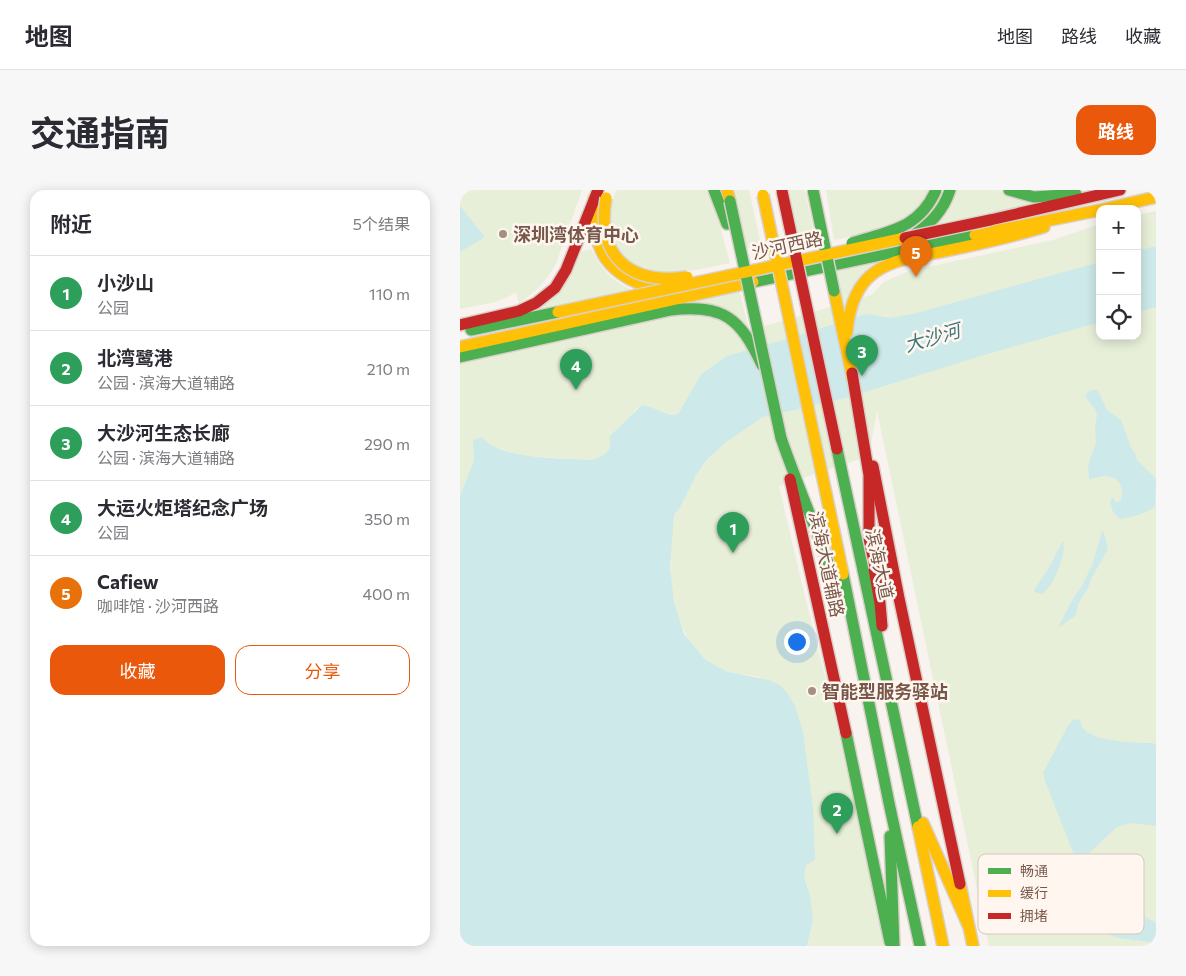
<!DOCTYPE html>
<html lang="zh">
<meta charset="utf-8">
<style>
body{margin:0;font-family:Commissioner,"Noto Sans SC",sans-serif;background:#f7f7f7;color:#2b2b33}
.controls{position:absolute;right:15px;top:15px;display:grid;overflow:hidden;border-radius:10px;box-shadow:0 2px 12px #0003}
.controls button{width:45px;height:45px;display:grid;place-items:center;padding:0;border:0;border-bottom:1px solid #e1e1e2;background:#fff;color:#2b2b33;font:25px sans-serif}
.you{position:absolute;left:336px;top:451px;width:18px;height:18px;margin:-12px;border:4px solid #fff;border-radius:50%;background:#1a73e8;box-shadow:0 0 0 8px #1a73e833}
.badge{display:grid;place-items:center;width:32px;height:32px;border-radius:50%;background:#ea580c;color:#fff;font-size:16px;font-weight:700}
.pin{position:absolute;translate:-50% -41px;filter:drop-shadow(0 1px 2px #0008)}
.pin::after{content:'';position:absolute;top:26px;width:18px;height:15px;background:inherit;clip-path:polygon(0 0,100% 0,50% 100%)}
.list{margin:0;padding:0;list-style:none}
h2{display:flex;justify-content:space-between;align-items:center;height:65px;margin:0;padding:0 20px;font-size:21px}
h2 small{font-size:16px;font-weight:400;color:#7c7c81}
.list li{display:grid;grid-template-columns:32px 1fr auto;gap:15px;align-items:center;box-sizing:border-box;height:75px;padding:0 20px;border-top:1px solid #e1e1e2}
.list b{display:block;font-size:19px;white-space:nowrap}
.list p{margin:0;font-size:16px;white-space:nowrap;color:#7c7c81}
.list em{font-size:16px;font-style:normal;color:#7c7c81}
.actions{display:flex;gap:10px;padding:15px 20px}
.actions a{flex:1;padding:11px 0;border:1px solid #ea580c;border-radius:15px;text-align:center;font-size:18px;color:#ea580c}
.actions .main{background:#ea580c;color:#fff}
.icon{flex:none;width:28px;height:28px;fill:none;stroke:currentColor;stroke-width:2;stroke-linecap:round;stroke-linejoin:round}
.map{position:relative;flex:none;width:696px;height:756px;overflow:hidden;border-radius:15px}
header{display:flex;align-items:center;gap:30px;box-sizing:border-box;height:70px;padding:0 25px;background:#fff;border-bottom:1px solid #e1e1e2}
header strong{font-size:24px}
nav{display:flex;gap:28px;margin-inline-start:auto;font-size:18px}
.intro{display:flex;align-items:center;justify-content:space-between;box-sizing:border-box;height:120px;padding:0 30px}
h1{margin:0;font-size:35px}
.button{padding:12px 22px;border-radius:15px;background:#ea580c;color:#fff;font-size:18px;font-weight:700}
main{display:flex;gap:30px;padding:0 30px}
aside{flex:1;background:#fff;border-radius:15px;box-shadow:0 2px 12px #0003}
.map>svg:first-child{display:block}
.green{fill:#e7efd8}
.water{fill:#cee9e9}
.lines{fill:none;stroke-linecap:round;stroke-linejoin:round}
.fast-casing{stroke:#dad0ca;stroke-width:14}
.slow-casing{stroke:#dad0ca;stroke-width:14}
.jam-casing{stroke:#dad0ca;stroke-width:14}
.fast{stroke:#4caf50;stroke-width:11}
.slow{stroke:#ffc107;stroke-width:11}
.jam{stroke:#c62828;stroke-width:11}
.fast-bridge-casing{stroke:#dad0ca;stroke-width:14;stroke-linecap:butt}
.slow-bridge-casing{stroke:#dad0ca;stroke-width:14;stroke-linecap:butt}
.jam-bridge-casing{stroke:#dad0ca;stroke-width:14;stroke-linecap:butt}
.fast-bridge{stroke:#4caf50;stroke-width:11}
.slow-bridge{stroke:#ffc107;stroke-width:11}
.jam-bridge{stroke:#c62828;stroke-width:11}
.poi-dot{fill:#a58e84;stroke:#fff7ef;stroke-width:2}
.labels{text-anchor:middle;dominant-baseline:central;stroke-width:5;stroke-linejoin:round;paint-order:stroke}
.poi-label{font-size:18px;font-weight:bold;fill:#78574b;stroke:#fff7ef;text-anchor:start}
.street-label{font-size:18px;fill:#78574b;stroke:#fff7ef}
.water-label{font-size:19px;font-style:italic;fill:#3e787d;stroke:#fff7ef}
.key{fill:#fff7ef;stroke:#d6c7be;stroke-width:1}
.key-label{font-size:14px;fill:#78574b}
</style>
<header>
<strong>地图</strong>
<nav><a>地图</a><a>路线</a><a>收藏</a></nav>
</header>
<div class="intro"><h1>交通指南</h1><a class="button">路线</a></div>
<main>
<aside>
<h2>附近<small>5个结果</small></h2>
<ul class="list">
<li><span class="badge" style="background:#2e9e5b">1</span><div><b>小沙山</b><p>公园</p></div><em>110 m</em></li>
<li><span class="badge" style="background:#2e9e5b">2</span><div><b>北湾鹭港</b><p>公园 · 滨海大道辅路</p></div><em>210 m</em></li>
<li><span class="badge" style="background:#2e9e5b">3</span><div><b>大沙河生态长廊</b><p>公园 · 滨海大道辅路</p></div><em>290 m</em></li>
<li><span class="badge" style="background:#2e9e5b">4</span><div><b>大运火炬塔纪念广场</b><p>公园</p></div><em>350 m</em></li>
<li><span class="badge" style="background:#e8710a">5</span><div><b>Cafiew</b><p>咖啡馆 · 沙河西路</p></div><em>400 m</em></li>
</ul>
<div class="actions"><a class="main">收藏</a><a>分享</a></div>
</aside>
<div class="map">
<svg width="696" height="756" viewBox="0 0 696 756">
<rect width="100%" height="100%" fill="#f8f3ee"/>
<g class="green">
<path d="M0,0H122L96,74C87,90 75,103 59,113L56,103L36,112L0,119Z"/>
<path d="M157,0H246L256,21L270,73C230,81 171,99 152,48C146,32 149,14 157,0Z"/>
<polygon points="273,0 289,0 301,55 286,58"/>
<polygon points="329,0 345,0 354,44 339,47"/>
<path d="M366,0H470C455,39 409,43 374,50Z"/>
<polygon points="495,0 538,0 560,9 589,12 474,35"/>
<path d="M696,21V756H529L417,221L411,253L400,269L319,296L340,386L370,506L426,756H347L353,730L350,705L344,687L346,675L300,487C289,485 276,485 266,481C219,461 208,407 211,361C212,352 211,330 215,323C217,320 220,318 222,315C227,304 230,293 237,284C253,259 278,242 303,226L267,166L241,184L218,224L210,225L185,215L177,218L151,253L149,261L142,266L131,270L63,266L33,257L26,252L22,247L14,250V270L0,306V171L214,123L251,126L271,135L280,143L381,114L377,91V77L431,67C412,76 391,90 387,112L411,105L424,92L449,81L593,50L640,34V146H677V25Z"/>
<path d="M131,59C142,80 152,92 175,101L60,126L77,118L119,62Z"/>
<path d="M279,99L289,140C270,118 254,112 226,111Z"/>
</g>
<g class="water">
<polygon points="0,16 25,47 0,62"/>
<polygon points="696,56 696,117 677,122 677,61"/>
<path d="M640,72V132L524,165L389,207L303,227L266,252L246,271L236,285L221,316L214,325L210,377L214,412L224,444L244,468L256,476L268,482L309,490L320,495L328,504L335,516L343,542L353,618L355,670L346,675L344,687L350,705L353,730L347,756H0V306L14,270L13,250L22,247C39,270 103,268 131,270C143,266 154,262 149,247L181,216L185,215L210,225L218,224L241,184L267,166L320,151L406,124L430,128L453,124Z"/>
<path d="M637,199L647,220L661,230L671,258L675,263L677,270L696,289L695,317C683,324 672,328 659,329L653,322L650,312L653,307L656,313L661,310C664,298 660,287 646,286C640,286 635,289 629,289L628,275L636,253L635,238L637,225L635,219L625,206L628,202Z"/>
<polygon points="642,341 644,343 648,359 632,387 628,398 618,414 616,425 598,438 614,407 622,396 633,373"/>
<path d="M603,350C607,363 594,396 582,404L576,403L574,400L589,378Z"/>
<path d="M614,529L620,530C621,533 621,535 623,538C633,552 677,553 693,553L696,556V636L670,633L657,637L628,664L620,665L613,662L585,591L583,583L609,534Z"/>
<path d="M625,681H635L640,693L662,709L666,716L696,733V756L690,752L658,748L632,738C629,731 631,725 628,718C622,701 611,706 617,683Z"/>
</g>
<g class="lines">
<defs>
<g id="fast">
<polyline points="254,0 267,34"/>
<polyline points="549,0 574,7 616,4"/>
<path d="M451,47C469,35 483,22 490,0"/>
<polyline points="293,92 515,45"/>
<polyline points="11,140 98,122"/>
<path d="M0,167L211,120C264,114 280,128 302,175"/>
<path d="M321,248C339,300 361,350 379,402"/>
<polyline points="403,380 458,637"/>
<polyline points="383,384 429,613 460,756"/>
<polyline points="386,543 430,752"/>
<polyline points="430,646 434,756"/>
</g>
<g id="slow">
<polyline points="267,0 270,11"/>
<path d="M134,9C130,61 149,88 200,100"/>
<polyline points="644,19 696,7"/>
<polyline points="515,45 640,20"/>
<polyline points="374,101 393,190"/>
<path d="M387,142C389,119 395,96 415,82C434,69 458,66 480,62C515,55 550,47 584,37"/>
<polyline points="0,157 293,92"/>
<polyline points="463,633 508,735"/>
<polyline points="458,637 483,756"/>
<polyline points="500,694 513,756"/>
</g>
<g id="jam">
<polyline points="530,30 660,0"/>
<polyline points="0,135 59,121 76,113 95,98 106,80 138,0"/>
<polyline points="392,183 409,285 409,351 420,413 422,436"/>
<polyline points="413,276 439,408 500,694"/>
<polyline points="330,289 386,543"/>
</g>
</defs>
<use href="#fast" class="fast-casing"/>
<use href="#slow" class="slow-casing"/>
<use href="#jam" class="jam-casing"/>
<use href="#fast" class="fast"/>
<use href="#slow" class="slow"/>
<use href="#jam" class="jam"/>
<defs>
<g id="fast-bridge">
<polyline points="353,0 374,101"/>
<polyline points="270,11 321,248"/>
<path d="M392,53C429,41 459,39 476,0"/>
<polyline points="377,259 403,380"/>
</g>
<g id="slow-bridge">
<polyline points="303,5 383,384"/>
<path d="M146,8C136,67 170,95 227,87"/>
<polyline points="98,122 445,48"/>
</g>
<g id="jam-bridge">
<polyline points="322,1 377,259"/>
<polyline points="445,48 530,30"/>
</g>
</defs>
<use href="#fast-bridge" class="fast-bridge-casing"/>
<use href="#slow-bridge" class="slow-bridge-casing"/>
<use href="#jam-bridge" class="jam-bridge-casing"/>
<use href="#fast-bridge" class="fast-bridge"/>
<use href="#slow-bridge" class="slow-bridge"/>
<use href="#jam-bridge" class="jam-bridge"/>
</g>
<g class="poi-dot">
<circle cx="43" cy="44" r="5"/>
<circle cx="352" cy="501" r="5"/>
</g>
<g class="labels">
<g class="poi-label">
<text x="53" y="44">深圳湾体育中心</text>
<text x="362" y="501">智能型服务驿站</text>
</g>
<g class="street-label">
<text transform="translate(327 55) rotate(-12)">沙河西路</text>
<text transform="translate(367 374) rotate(78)">滨海大道辅路</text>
<text transform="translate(420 374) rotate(78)">滨海大道</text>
</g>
<g class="water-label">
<text transform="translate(472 147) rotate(-16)">大沙河</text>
</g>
</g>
<rect x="518" y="664" width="166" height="80" rx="8" class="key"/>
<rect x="528" y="678" width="23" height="6" fill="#4caf50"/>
<rect x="528" y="700" width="23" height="7" fill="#ffc107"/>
<rect x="528" y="723" width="23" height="6" fill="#c62828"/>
<g class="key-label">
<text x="560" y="686">畅通</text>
<text x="560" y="708">缓行</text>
<text x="560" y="731">拥堵</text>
</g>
</svg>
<div class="controls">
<button>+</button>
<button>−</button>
<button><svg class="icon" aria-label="locate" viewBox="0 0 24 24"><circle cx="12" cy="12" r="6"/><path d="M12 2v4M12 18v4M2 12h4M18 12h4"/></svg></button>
</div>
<div class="you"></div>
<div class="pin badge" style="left:273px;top:363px;background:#2e9e5b">1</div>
<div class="pin badge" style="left:377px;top:644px;background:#2e9e5b">2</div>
<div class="pin badge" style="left:402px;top:186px;background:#2e9e5b">3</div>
<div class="pin badge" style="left:116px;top:200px;background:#2e9e5b">4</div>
<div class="pin badge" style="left:456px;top:87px;background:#e8710a">5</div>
</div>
</main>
